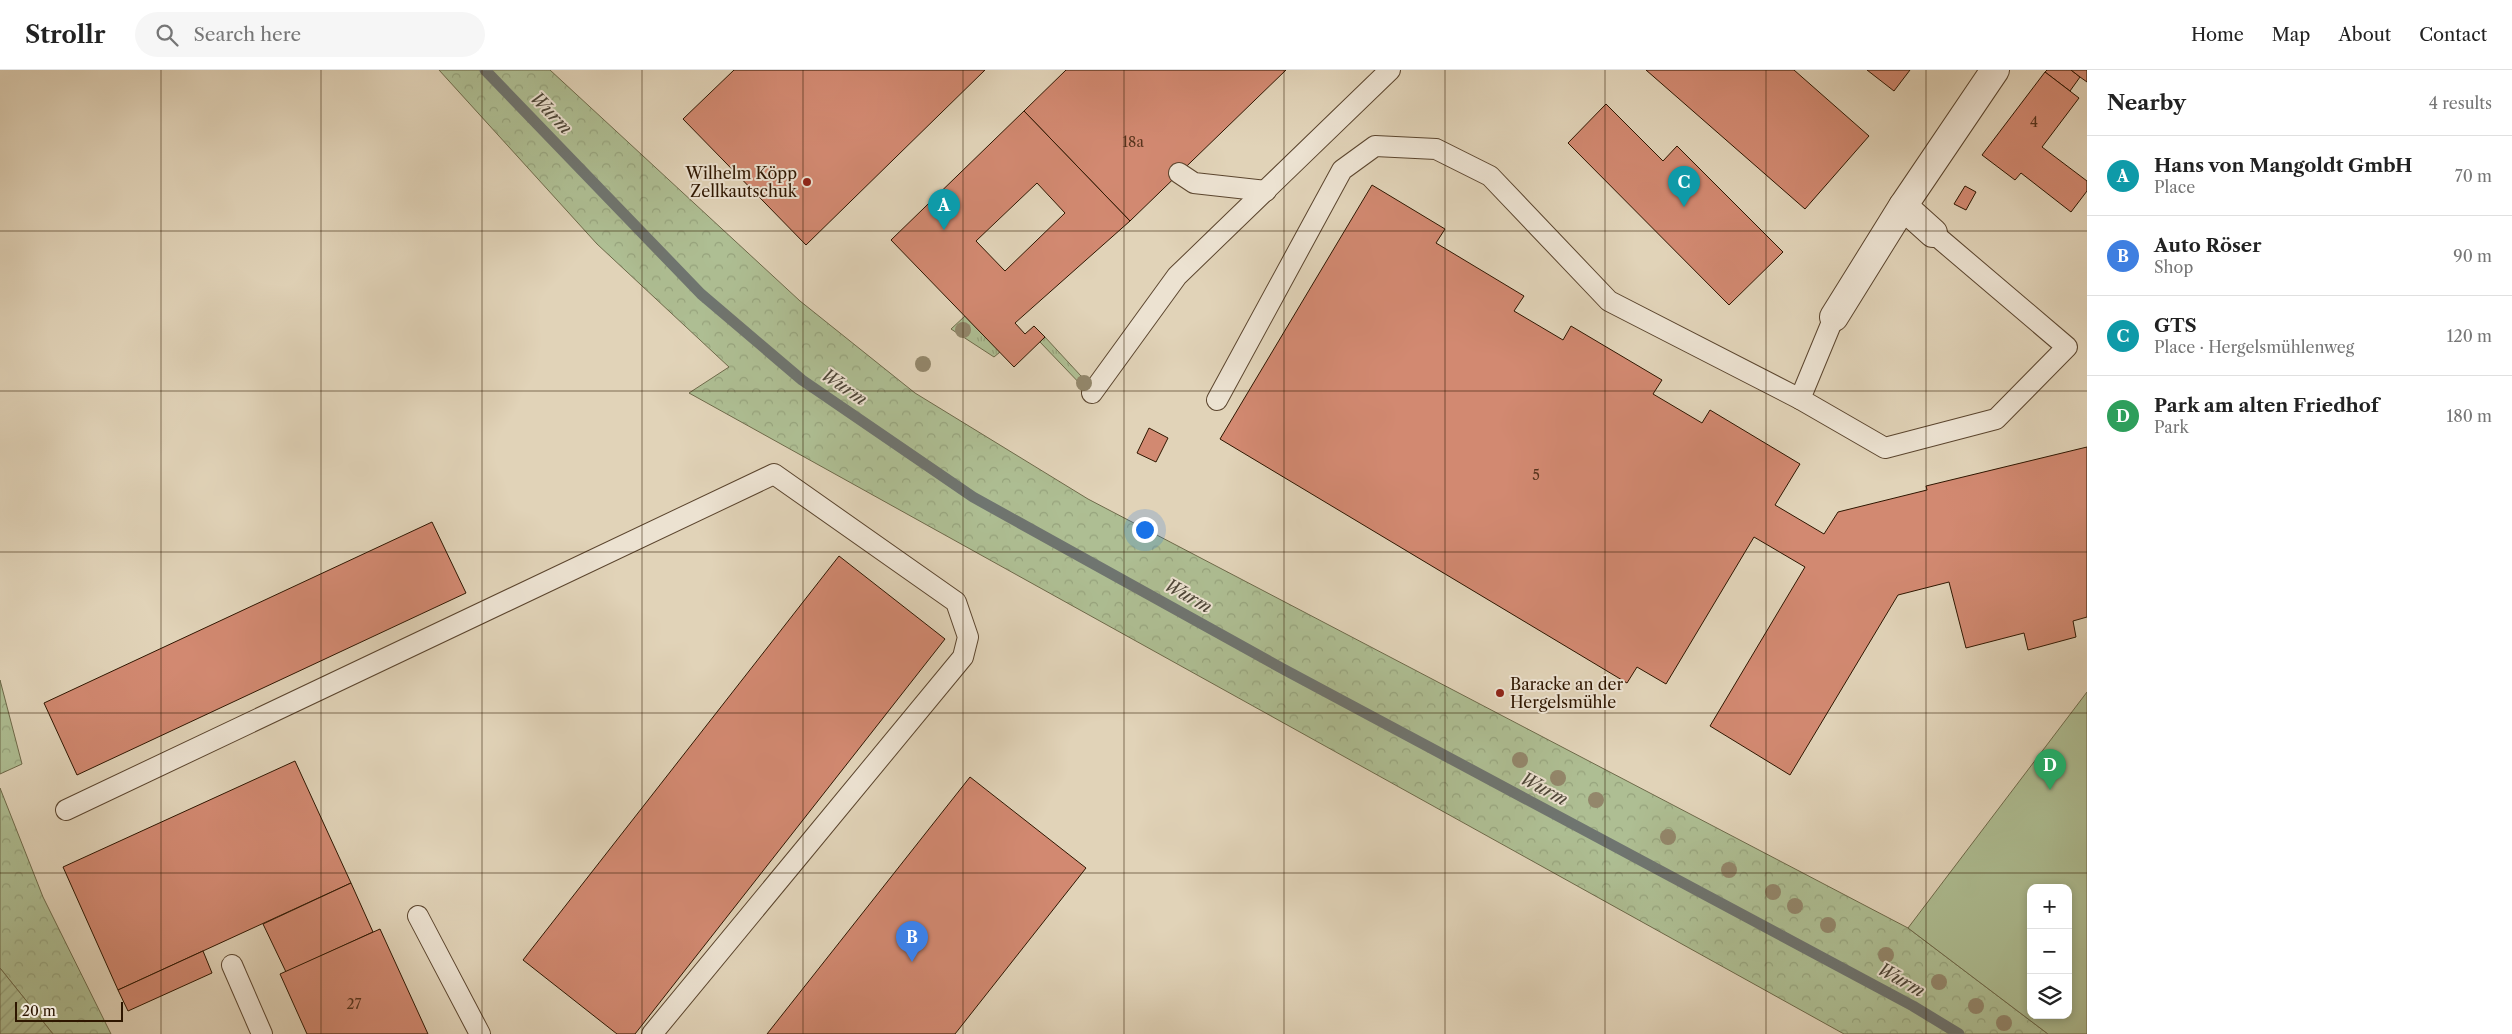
<!DOCTYPE html>
<meta charset="utf-8">
<style>
body{margin:0;font-family:"Libre Caslon Text",serif;background:#f6f6f6;color:#222}
.controls{position:absolute;right:15px;bottom:15px;display:grid;overflow:hidden;border-radius:10px;box-shadow:0 2px 8px #0003}
.controls button{width:45px;height:45px;display:grid;place-items:center;padding:0;border:0;border-bottom:1px solid #e0e0e0;background:#fff;color:#222;font:25px sans-serif}
.scale{position:absolute;left:15px;bottom:12px;width:108px;box-sizing:border-box;padding-left:5px;border:2px solid #2e1600;border-top:0;font-size:14px;line-height:18px;white-space:nowrap;color:#2e1600;-webkit-text-stroke:4px #ece2d1;paint-order:stroke}
.you{position:absolute;left:1144px;top:459px;width:18px;height:18px;margin:-12px;border:4px solid #fff;border-radius:50%;background:#1a73e8;box-shadow:0 0 0 8px #1a73e833}
.badge{display:grid;place-items:center;width:32px;height:32px;border-radius:50%;background:#d93025;color:#fff;font-size:16px;font-weight:700}
.pin{position:absolute;translate:-50% -41px;filter:drop-shadow(0 1px 2px #0008)}
.pin::after{content:'';position:absolute;top:26px;width:18px;height:15px;background:inherit;clip-path:polygon(0 0,100% 0,50% 100%)}
.list{margin:0;padding:0;list-style:none}
h2{display:flex;justify-content:space-between;align-items:center;height:65px;margin:0;padding:0 20px;font-size:21px}
h2 small{font-size:16px;font-weight:400;color:#767676}
.list li{display:grid;grid-template-columns:32px 1fr auto;gap:15px;align-items:center;box-sizing:border-box;height:80px;padding:0 20px;border-top:1px solid #e0e0e0}
.list b{display:block;font-size:19px;white-space:nowrap}
.list p{margin:0;font-size:16px;white-space:nowrap;color:#767676}
.list em{font-size:16px;font-style:normal;color:#767676}
.icon{flex:none;width:28px;height:28px;fill:none;stroke:currentColor;stroke-width:2;stroke-linecap:round;stroke-linejoin:round}
.map{position:relative;flex:none;width:2087px;height:964px;overflow:hidden}
header{display:flex;align-items:center;gap:30px;box-sizing:border-box;height:70px;padding:0 25px;background:#fff;border-bottom:1px solid #e0e0e0}
header strong{font-size:24px}
nav{display:flex;gap:28px;margin-inline-start:auto;font-size:18px}
.search{width:350px;height:45px;background:#f6f6f6;display:flex;align-items:center;gap:12px;box-sizing:border-box;padding:0 18px;border-radius:28px;color:#767676;font-size:19px}
main{display:flex}
aside{flex:1;background:#fff}
.map>svg:first-child{display:block}
.grass{fill:url(#grass-tufts);stroke:#6e6a4a}
.forest{fill:url(#forest-crowns);stroke:#6e6a4a}
.park{fill:#aebe93;stroke:#6e6a4a;fill-rule:evenodd}
.garden{fill:url(#garden-furrows);stroke:#6e6a4a}
.lines{fill:none;stroke-linecap:round;stroke-linejoin:round}
.stream{stroke:#6f7570;stroke-width:11}
.building{fill:#d28971;stroke:#2e1600;fill-rule:evenodd}
.service-casing{stroke:#5b452e;stroke-width:22}
.minor-casing{stroke:#5b452e;stroke-width:30}
.service{stroke:#ece2d1;stroke-width:20}
.minor{stroke:#ece2d1;stroke-width:28}
.tree{fill:#93876b}
.grid{fill:none;stroke:#2e1600;stroke-width:1;stroke-opacity:0.55}
.poi-dot{fill:#8f2418;stroke:#ece2d1;stroke-width:2}
.labels{text-anchor:middle;dominant-baseline:central;stroke-width:4;stroke-linejoin:round;paint-order:stroke}
.number-label{font-size:14px;fill:#57331c}
.poi-label{font-size:16px;fill:#2e1600;stroke:#ece2d1;text-anchor:end}
.water-label{font-size:18px;font-style:italic;fill:#4e4638;stroke:#ece2d1}
</style>
<header>
<strong>Strollr</strong>
<div class="search"><svg class="icon" aria-label="search" viewBox="0 0 24 24"><circle cx="10" cy="10" r="6"/><path d="M15 15l6 6"/></svg>Search here</div>
<nav><a>Home</a><a>Map</a><a>About</a><a>Contact</a></nav>
</header>
<main>
<div class="map">
<svg width="2087" height="964" viewBox="0 0 2087 964">
<defs>
<pattern id="grass-tufts" width="24" height="20" patternUnits="userSpaceOnUse" patternTransform="scale(1.25)"><rect width="24" height="20" fill="#aebe93"/><path d="M3 7l-1-3M5 7V3M7 7l1-3M15 17l-1-3M17 17v-4M19 17l1-3" fill="none" stroke="#96a37d"/></pattern>
<pattern id="forest-crowns" width="20" height="18" patternUnits="userSpaceOnUse" patternTransform="scale(1.25)"><rect width="20" height="18" fill="#aebe93"/><path d="M2 6a3 3 0 1 1 6 0M12 15a3 3 0 1 1 6 0" fill="none" stroke="#96a37d"/></pattern>
<pattern id="garden-furrows" width="10" height="10" patternUnits="userSpaceOnUse" patternTransform="scale(1.25)"><rect width="10" height="10" fill="#aebe93"/><path d="M-1 1l2-2M0 10L10 0M9 11l2-2" fill="none" stroke="#96a37d"/></pattern>
</defs>
<rect width="100%" height="100%" fill="#e1d3b8"/>
<filter id="stains"><feTurbulence type="fractalNoise" baseFrequency=".004" numOctaves="4"/><feColorMatrix values="0 0 0 0 .2 0 0 0 0 .09 0 0 0 0 .02 0 0 0 .5 -.17"/></filter>
<radialGradient id="worn" r=".72"><stop offset=".6" stop-color="#630" stop-opacity="0"/><stop offset="1" stop-color="#630" stop-opacity=".3"/></radialGradient>
<g class="grass">
<polygon points="965,246 1000,282 994,287 951,259"/>
<polygon points="1045,267 1081,306 1089,311 1085,319 1040,272"/>
</g>
<g class="forest">
<polygon points="439,0 550,0 800,231 915,323 1088,429 1908,858 2048,964 1844,964 689,323 729,297 597,174"/>
<polygon points="0,610 22,694 0,704"/>
<polygon points="0,718 43,827 111,964 53,964 0,898"/>
</g>
<path class="park" d="M2087,622V964H2048L1908,858ZM2031,818H2068V945H2031Z"/>
<polygon class="garden" points="0,898 53,964 0,964"/>
<g class="lines">
<polyline class="stream" points="485,0 701,224 802,310 973,427 1285,600 1913,936 1959,964"/>
</g>
<g class="building">
<polygon points="734,0 985,0 806,175 683,49"/>
<polygon points="1066,0 1286,0 1130,151 1024,41"/>
<polygon points="1646,0 1794,0 1869,66 1805,139"/>
<polygon points="1867,0 1910,0 1894,21"/>
<polygon points="2047,0 2071,0 2080,7 2070,21 2045,2"/>
<polygon points="2071,0 2087,0 2087,12 2080,7"/>
<polygon points="2045,2 2079,28 2042,77 2087,111 2087,121 2071,142 2021,103 2015,110 1982,85"/>
<polygon points="1606,34 1663,91 1677,76 1783,182 1729,235 1568,73"/>
<path d="M1024,41L1130,151L1015,253L1025,264L1034,256L1045,267L1014,297L891,170ZM1037,113L1065,143L1005,201L976,171Z"/>
<polygon points="1372,115 1445,159 1436,173 1524,226 1514,241 1563,270 1571,256 1662,310 1653,324 1702,353 1710,340 1800,394 1775,435 1824,464 1838,442 1927,420 1926,416 2087,377 2087,547 2073,551 2076,567 2028,580 2024,563 1966,578 1949,512 1898,525 1790,705 1710,656 1805,497 1754,467 1666,614 1637,597 1627,613 1220,369"/>
<polygon points="1965,116 1976,122 1966,140 1954,134"/>
<polygon points="1149,358 1168,368 1156,392 1137,383"/>
<polygon points="432,452 466,523 77,705 44,633"/>
<polygon points="839,486 945,569 635,964 617,964 523,890"/>
<polygon points="295,691 351,813 118,920 63,797"/>
<polygon points="970,707 1086,798 955,964 767,964"/>
<polygon points="351,813 373,862 286,902 263,854"/>
<polygon points="380,859 428,964 307,964 280,904"/>
<polygon points="203,881 212,903 128,941 118,920"/>
</g>
<g class="lines">
<defs>
<g id="service">
<polyline points="1179,103 1194,113 1266,121"/>
<polyline points="1834,247 1800,329 1885,378 1996,349 2067,277 1933,163"/>
<polyline points="1092,323 1177,206 1390,0"/>
<polyline points="1217,330 1342,100 1375,76 1436,79 1490,106 1609,231 1800,329"/>
<polyline points="66,740 774,404 956,532 968,567 963,587 652,964"/>
<polyline points="418,846 480,964"/>
<polyline points="232,895 262,964"/>
</g>
<g id="minor">
<polyline points="1903,136 1995,0"/>
<polyline points="1834,247 1903,136 1933,163"/>
</g>
</defs>
<use href="#service" class="service-casing"/>
<use href="#minor" class="minor-casing"/>
<use href="#service" class="service"/>
<use href="#minor" class="minor"/>
</g>
<g class="tree">
<circle cx="963" cy="260" r="8"/>
<circle cx="923" cy="294" r="8"/>
<circle cx="1084" cy="313" r="8"/>
<circle cx="1520" cy="690" r="8"/>
<circle cx="1558" cy="708" r="8"/>
<circle cx="1596" cy="730" r="8"/>
<circle cx="1668" cy="767" r="8"/>
<circle cx="1729" cy="800" r="8"/>
<circle cx="1773" cy="822" r="8"/>
<circle cx="1795" cy="836" r="8"/>
<circle cx="1828" cy="855" r="8"/>
<circle cx="1886" cy="885" r="8"/>
<circle cx="1939" cy="912" r="8"/>
<circle cx="1976" cy="936" r="8"/>
<circle cx="2004" cy="953" r="8"/>
</g>
<path class="grid" d="M161,0V964M321,0V964M482,0V964M642,0V964M803,0V964M963,0V964M1124,0V964M1284,0V964M1445,0V964M1605,0V964M1766,0V964M1926,0V964M0,161H2087M0,321H2087M0,482H2087M0,643H2087M0,803H2087"/>
<g class="poi-dot">
<circle cx="807" cy="112" r="5"/>
<circle cx="1500" cy="623" r="5"/>
</g>
<g class="labels">
<g class="number-label">
<text x="2034" y="52">4</text>
<text x="1133" y="72">18a</text>
<text x="1536" y="405">5</text>
<text x="354" y="934">27</text>
</g>
<g class="poi-label">
<text x="797" y="103">Wilhelm Köpp<tspan x="797" dy="18">Zellkautschuk</tspan></text>
<text x="1510" y="614" text-anchor="start">Baracke an der<tspan x="1510" dy="18">Hergelsmühle</tspan></text>
</g>
<g class="water-label">
<text transform="translate(551 43) rotate(46)">Wurm</text>
<text transform="translate(844 317) rotate(34)">Wurm</text>
<text transform="translate(1188 526) rotate(29)">Wurm</text>
<text transform="translate(1544 719) rotate(28)">Wurm</text>
<text transform="translate(1901 910) rotate(29)">Wurm</text>
</g>
</g>
<rect width="100%" height="100%" filter="url(#stains)"/>
<rect width="100%" height="100%" fill="url(#worn)"/>
</svg>
<div class="controls">
<button>+</button>
<button>−</button>
<button><svg class="icon" aria-label="layers" viewBox="0 0 24 24"><path d="M12 4l9 5-9 5-9-5zM3 14l9 5 9-5"/></svg></button>
</div>
<div class="scale">20 m</div>
<div class="you"></div>
<div class="pin badge" style="left:944px;top:160px;background:#0f9aa8">A</div>
<div class="pin badge" style="left:912px;top:892px;background:#3f7fe0">B</div>
<div class="pin badge" style="left:1684px;top:137px;background:#0f9aa8">C</div>
<div class="pin badge" style="left:2050px;top:720px;background:#2e9e5b">D</div>
</div>
<aside>
<h2>Nearby<small>4 results</small></h2>
<ul class="list">
<li><span class="badge" style="background:#0f9aa8">A</span><div><b>Hans von Mangoldt GmbH</b><p>Place</p></div><em>70 m</em></li>
<li><span class="badge" style="background:#3f7fe0">B</span><div><b>Auto Röser</b><p>Shop</p></div><em>90 m</em></li>
<li><span class="badge" style="background:#0f9aa8">C</span><div><b>GTS</b><p>Place · Hergelsmühlenweg</p></div><em>120 m</em></li>
<li><span class="badge" style="background:#2e9e5b">D</span><div><b>Park am alten Friedhof</b><p>Park</p></div><em>180 m</em></li>
</ul>
</aside>
</main>
